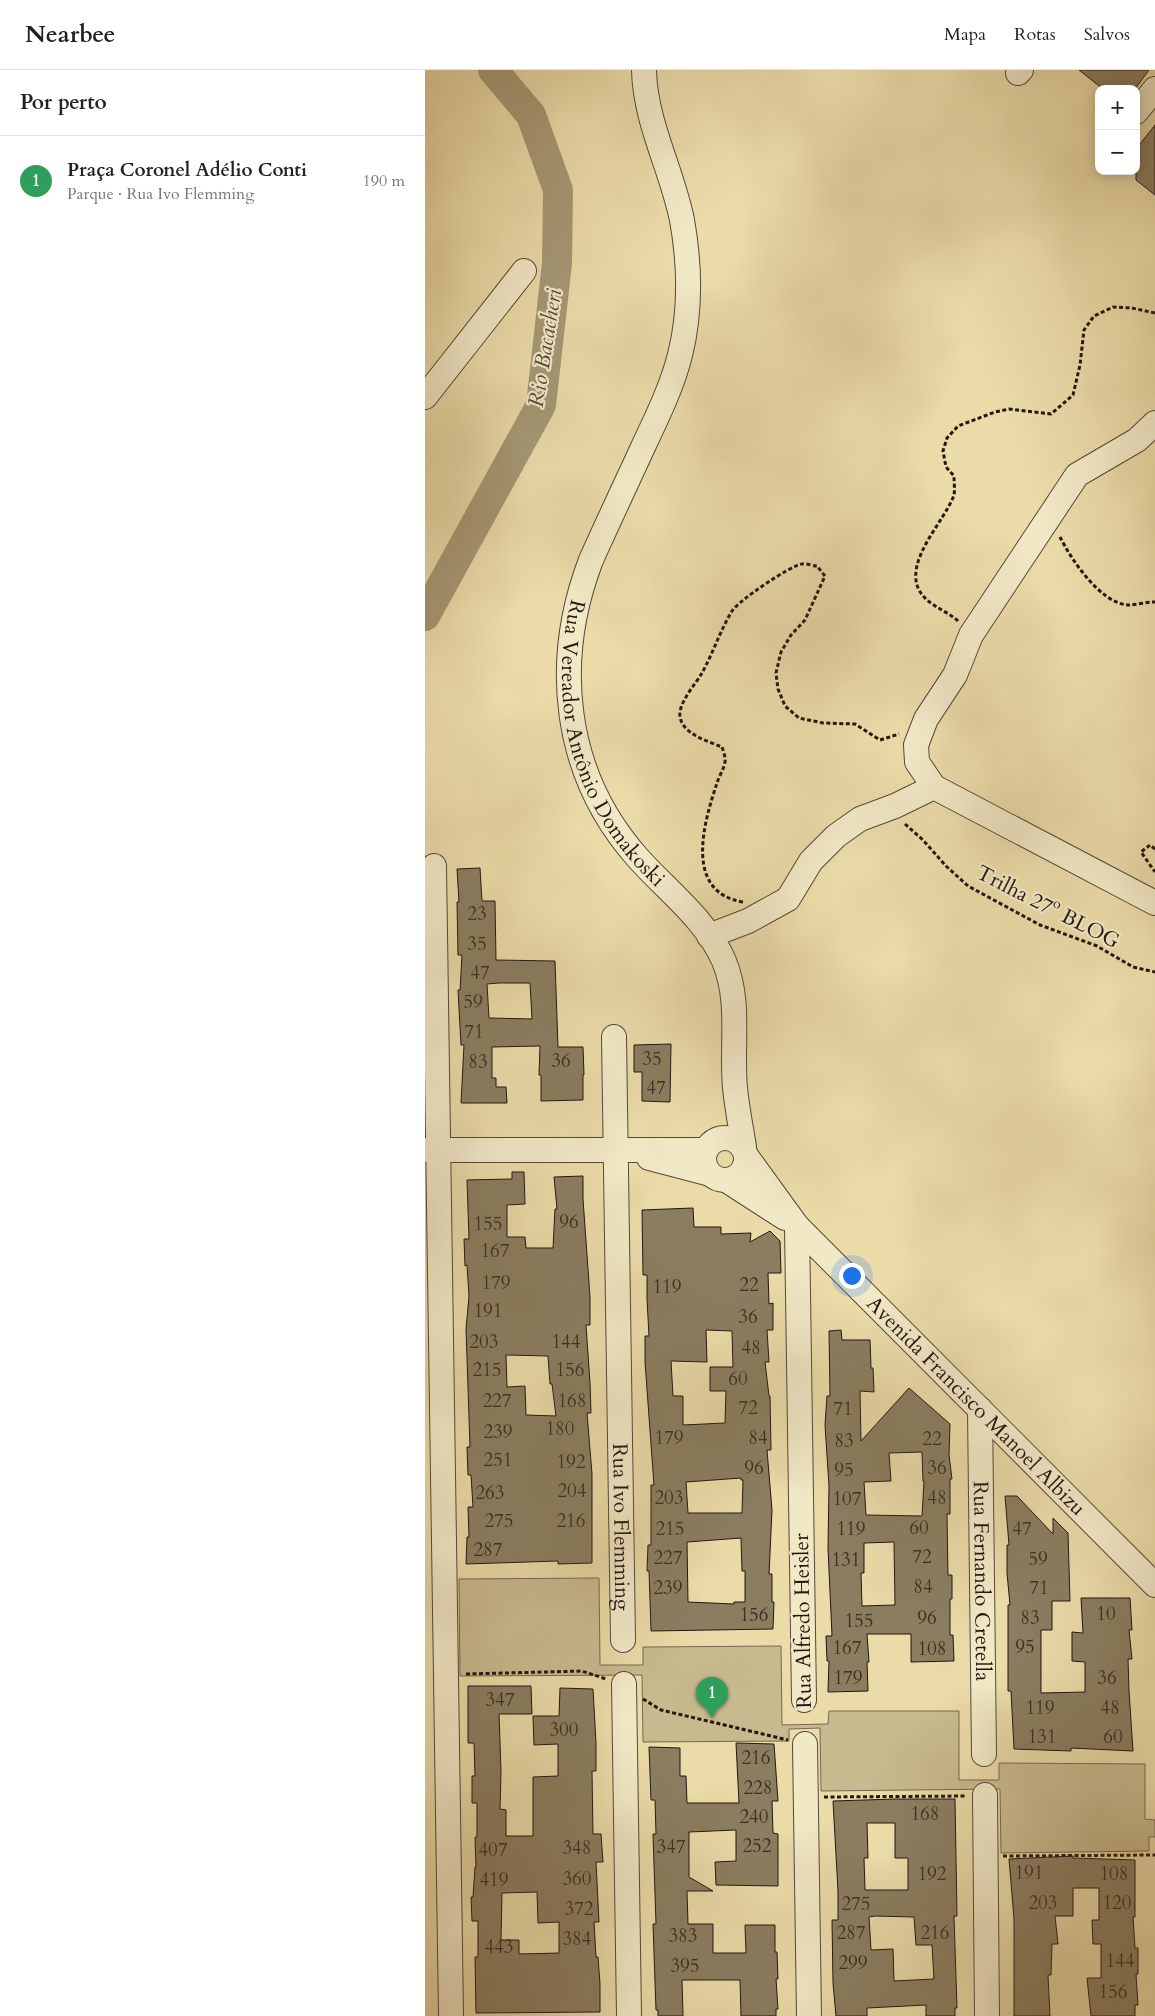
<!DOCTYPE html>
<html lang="pt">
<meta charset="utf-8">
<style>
body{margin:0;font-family:Cardo,serif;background:#f6f6f6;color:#222}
.controls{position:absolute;right:15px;top:15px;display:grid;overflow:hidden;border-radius:10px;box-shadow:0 2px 12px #0003}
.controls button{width:45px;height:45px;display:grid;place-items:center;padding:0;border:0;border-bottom:1px solid #e0e0e0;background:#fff;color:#222;font:25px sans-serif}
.you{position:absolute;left:426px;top:1205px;width:18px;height:18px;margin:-12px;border:4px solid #fff;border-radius:50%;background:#1a73e8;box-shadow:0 0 0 8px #1a73e833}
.badge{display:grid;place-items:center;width:32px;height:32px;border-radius:50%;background:#1a73e8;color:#fff;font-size:16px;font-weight:700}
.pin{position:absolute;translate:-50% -41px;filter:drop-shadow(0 1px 2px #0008)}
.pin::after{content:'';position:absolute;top:26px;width:18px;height:15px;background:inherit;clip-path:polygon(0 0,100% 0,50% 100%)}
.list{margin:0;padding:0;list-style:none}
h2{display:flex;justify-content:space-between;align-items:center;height:65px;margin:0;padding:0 20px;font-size:21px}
h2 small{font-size:16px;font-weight:400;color:#767676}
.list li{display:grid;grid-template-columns:32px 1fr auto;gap:15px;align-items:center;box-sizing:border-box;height:90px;padding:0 20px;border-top:1px solid #e0e0e0}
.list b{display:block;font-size:19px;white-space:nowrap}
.list p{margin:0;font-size:16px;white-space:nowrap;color:#767676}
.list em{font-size:16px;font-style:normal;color:#767676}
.map{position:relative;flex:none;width:730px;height:1946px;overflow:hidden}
header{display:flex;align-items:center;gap:30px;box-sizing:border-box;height:70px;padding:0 25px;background:#fff;border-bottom:1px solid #e0e0e0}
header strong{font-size:24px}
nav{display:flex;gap:28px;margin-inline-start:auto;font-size:18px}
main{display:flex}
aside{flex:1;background:#fff}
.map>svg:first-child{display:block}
.green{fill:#c8ba8e;stroke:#766850}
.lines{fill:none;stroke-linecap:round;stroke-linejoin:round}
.river{stroke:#a69875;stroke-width:30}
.building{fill:#8a7d60;stroke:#231711;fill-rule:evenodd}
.minor-casing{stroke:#554837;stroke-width:26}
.path{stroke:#231711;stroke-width:3;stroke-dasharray:4 2.5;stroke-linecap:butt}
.minor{stroke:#f1e8c6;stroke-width:24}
.labels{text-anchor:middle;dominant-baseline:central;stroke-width:4.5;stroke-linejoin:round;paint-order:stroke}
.number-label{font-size:19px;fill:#3d3025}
.street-label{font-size:21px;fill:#231711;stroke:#f1e8c6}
.water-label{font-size:22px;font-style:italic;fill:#574b39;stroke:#f1e8c6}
</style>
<header>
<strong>Nearbee</strong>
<nav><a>Mapa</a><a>Rotas</a><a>Salvos</a></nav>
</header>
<main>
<aside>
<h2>Por perto<small></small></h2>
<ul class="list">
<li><span class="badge" style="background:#2e9e5b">1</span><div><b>Praça Coronel Adélio Conti</b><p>Parque · Rua Ivo Flemming</p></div><em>190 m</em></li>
</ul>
</aside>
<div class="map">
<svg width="730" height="1946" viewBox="0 0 730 1946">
<rect width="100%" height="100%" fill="#eadba8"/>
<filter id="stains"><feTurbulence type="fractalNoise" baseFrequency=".004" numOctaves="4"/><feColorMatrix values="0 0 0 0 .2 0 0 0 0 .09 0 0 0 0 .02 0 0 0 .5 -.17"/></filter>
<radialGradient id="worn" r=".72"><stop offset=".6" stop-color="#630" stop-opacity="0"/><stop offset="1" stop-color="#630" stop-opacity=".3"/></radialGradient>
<polygon class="green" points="174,1508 175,1595 218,1595 218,1577 356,1576 357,1655 403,1654 404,1641 534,1641 534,1710 574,1710 574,1693 720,1694 720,1749 730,1750 730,1767 724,1767 724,1781 576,1783 575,1719 396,1721 395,1658 364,1659 364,1671 218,1672 217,1605 35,1606 34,1509"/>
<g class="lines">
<polyline class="river" points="0,546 116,335 132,193 133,120 106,45 68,0"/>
</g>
<g class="building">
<polygon points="654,0 724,0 710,19 678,19"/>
<polygon points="730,55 730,125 711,110 711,79"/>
<path d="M55,798L57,831H70L71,890L130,891L133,977H158L159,1005H158V1030L116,1031V1005H114L115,976L67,977V1008H71V1017H81L82,1033H36L39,975H36L33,920H35L37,885H33L32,832H34L32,799ZM74,913H105L107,949L64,948L62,914Z"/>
<polygon points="246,974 245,1032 217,1031 217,1002 209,1002 209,975"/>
<path d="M87,1102H99L100,1134L82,1135V1167H100L101,1178H128L130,1139H132L129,1107L158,1106V1129L165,1227V1255H161L165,1313L166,1343H162L167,1404V1493L133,1494V1491L41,1494L42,1467H44L43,1437H48L46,1405H43L42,1377H45L41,1259L44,1226L42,1195L40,1196L39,1169H44L42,1110L87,1109ZM81,1285L123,1286L125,1314H127L131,1346L101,1345L100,1316L82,1317Z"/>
<path d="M268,1138L269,1157H296V1164L326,1163L325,1172L345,1161L355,1171L356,1203H343L344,1234L348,1233V1260H342L344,1292H340L344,1326H345L346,1380H342L347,1440L344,1504H347V1532H349L348,1559L226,1561L224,1501H222L223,1475H226V1415H229L220,1292V1266H224L222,1229V1205H218L217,1140ZM281,1260L307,1261L308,1297H285V1321H301L300,1353L258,1355V1326H248L246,1291L282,1292ZM316,1408V1410H318L317,1443H263L261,1412ZM316,1468L317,1501H320V1532H309V1534L263,1532L262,1472Z"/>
<path d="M416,1260L417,1270H445L446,1298H448L449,1322L435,1321L436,1371L484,1318L525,1354L524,1385L527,1409H525V1444H522L523,1505H527V1529H525V1565H528L529,1591L486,1592V1564H442L444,1592H442L443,1621L403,1622L404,1591H402L401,1566H407L403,1478L404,1416L400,1355L402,1326H405L404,1261ZM497,1382L498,1411H499L497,1446L441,1445L439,1412L466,1411L464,1383ZM469,1472L470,1535L437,1536L436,1503H439V1473Z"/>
<polygon points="580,1426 592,1426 628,1464 628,1448 643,1463 645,1531 627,1531 627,1560 616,1560 616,1623 660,1622 660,1592 647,1591 647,1562 658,1563 656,1528 705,1528 707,1560 704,1560 707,1589 703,1589 704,1621 708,1681 646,1678 646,1681 589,1679 586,1621 583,1621 583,1535 585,1535 582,1503 582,1475 584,1475"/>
<path d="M43,1616H106L107,1644H74L76,1702L75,1739L81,1740V1766H108V1707L133,1706V1674L109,1675L108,1646H134L135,1618L168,1619L171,1673V1701H167L168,1764H176L178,1792H171L174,1852H169L171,1887H173L175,1914V1942L51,1943L50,1887H53V1851H47L46,1827H48L50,1797H51L50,1767H52V1733H47V1706H50L49,1673H43ZM112,1822L113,1853L134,1852V1883L94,1884V1870H76L77,1823Z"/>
<polygon points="311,1673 349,1674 353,1731 347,1731 348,1763 353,1764 353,1816 291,1815 290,1792 311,1791 311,1760 264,1762 264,1807 288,1821 262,1821 263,1854 288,1854 288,1883 321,1883 320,1855 350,1855 350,1882 352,1882 353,1909 351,1909 353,1939 351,1939 351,1946 316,1946 315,1910 257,1910 258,1946 233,1946 233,1940 231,1940 228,1854 231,1854 228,1764 231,1764 230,1730 226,1730 224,1677 255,1678 255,1706 261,1706 262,1733 314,1733"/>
<path d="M470,1729H530L532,1846H529L532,1938H530V1946H501V1935L442,1938V1946H411L408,1913L407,1850H413V1821L408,1731ZM442,1753H470V1788H483V1820H440L439,1788H443ZM450,1846L489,1847L491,1875H507L509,1909L469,1911L468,1879L446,1880L444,1847Z"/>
<polygon points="648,1786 648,1788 710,1790 710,1847 708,1847 710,1878 713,1878 713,1904 711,1904 713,1935 710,1935 710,1946 666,1946 662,1908 676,1908 676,1874 668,1874 667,1850 674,1850 674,1818 648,1818 648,1846 630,1846 633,1874 627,1874 626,1905 623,1905 625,1946 589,1946 589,1849 584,1789"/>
</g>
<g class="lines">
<defs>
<g id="minor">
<path id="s1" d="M219,0C220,52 247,100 257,150C265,195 266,241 255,285C247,317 232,347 218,377C201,414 183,452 166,490C127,592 138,703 212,787C241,820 281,849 299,891C316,932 306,975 310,1018C312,1038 316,1058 319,1077"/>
<polyline points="593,3 596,0"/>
<polyline points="711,42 730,19"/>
<polyline points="0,327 99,201"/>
<polyline points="730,353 712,370 652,405 546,565 530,605 501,649 491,675 492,692 509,717 730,833"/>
<polyline points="9,796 26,1946"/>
<polyline points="284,866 323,851 363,829 386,791 411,766 435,749 470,736 509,717"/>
<path id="s2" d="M189,967L198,1570"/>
<circle cx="300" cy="1089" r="21"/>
<polyline points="0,1080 281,1080"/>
<path id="s3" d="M322,1087L372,1156L730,1515"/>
<polyline points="224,1088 285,1104"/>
<polyline points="301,1110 360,1148"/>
<polyline points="372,1156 379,1630"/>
<path id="s4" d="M555,1339L559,1684"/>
<polyline points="199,1614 204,1946"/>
<polyline points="380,1674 384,1946"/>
<polyline points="560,1725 562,1946"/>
</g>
</defs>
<use href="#minor" class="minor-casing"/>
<g class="path">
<path d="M635,467C646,489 675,533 703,535C711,535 721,532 730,532"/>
<path d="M533,551C521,540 503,536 494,520C479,490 520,451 529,425C530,420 529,412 529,406L521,397L518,381L522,368L533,356L570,342L584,339L626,344L648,325L655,295L659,260L669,246L688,237L707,238L730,243"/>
<polyline points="480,754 498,770 521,796 543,816 615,855 672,876 708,897 730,902"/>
<polyline points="730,779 725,775 716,782 730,802"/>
<path d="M318,832C258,822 279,752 292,713C294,706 299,699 300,692C301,687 298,681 297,677C282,671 258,664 255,647C253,633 270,615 277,603C288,583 295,561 307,541C313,531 366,495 377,494C381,493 388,496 392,496L400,506L380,550L366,565L356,582L351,603L353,619L360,636L374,648L398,653L430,654L455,670L474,664"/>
<polyline points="41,1604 157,1601 181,1609"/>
<polyline points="218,1629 236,1640 363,1670"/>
<polyline points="399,1727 542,1726"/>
<polyline points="578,1786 730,1785"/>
</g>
<use href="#minor" class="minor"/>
</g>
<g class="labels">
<g class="number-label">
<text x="52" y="844">23</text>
<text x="52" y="874">35</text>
<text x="55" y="903">47</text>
<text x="48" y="932">59</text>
<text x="49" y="962">71</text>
<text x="227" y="989">35</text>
<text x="136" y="991">36</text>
<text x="53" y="992">83</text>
<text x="231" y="1018">47</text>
<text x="144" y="1152">96</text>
<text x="63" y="1154">155</text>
<text x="70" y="1181">167</text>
<text x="71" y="1213">179</text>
<text x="324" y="1215">22</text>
<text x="242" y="1217">119</text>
<text x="63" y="1241">191</text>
<text x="323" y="1247">36</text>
<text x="59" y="1272">203</text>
<text x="141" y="1272">144</text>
<text x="326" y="1278">48</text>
<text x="62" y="1300">215</text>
<text x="145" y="1300">156</text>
<text x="313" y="1309">60</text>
<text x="72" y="1331">227</text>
<text x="147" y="1331">168</text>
<text x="323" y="1338">72</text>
<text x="418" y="1339">71</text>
<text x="135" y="1359">180</text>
<text x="73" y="1362">239</text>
<text x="244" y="1368">179</text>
<text x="333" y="1368">84</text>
<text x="507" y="1369">22</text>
<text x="419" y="1371">83</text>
<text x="73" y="1390">251</text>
<text x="146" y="1392">192</text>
<text x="329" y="1398">96</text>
<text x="512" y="1398">36</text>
<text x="419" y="1400">95</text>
<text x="147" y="1421">204</text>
<text x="65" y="1423">263</text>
<text x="244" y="1428">203</text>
<text x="512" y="1428">48</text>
<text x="422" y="1429">107</text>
<text x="74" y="1451">275</text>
<text x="146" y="1451">216</text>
<text x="494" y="1458">60</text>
<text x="245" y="1459">215</text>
<text x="426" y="1459">119</text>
<text x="597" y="1459">47</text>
<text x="63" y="1480">287</text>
<text x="497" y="1487">72</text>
<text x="243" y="1488">227</text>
<text x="613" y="1489">59</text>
<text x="421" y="1490">131</text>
<text x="498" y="1517">84</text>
<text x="243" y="1518">239</text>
<text x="614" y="1518">71</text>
<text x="681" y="1544">10</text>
<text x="329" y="1545">156</text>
<text x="502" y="1548">96</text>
<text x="605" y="1548">83</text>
<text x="434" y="1551">155</text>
<text x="600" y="1577">95</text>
<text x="422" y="1578">167</text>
<text x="507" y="1579">108</text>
<text x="423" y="1608">179</text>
<text x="682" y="1608">36</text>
<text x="75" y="1630">347</text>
<text x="615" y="1638">119</text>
<text x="685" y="1638">48</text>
<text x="139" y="1660">300</text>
<text x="617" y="1667">131</text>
<text x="688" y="1667">60</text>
<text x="331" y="1688">216</text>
<text x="333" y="1718">228</text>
<text x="500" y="1744">168</text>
<text x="329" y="1747">240</text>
<text x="332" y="1776">252</text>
<text x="246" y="1777">347</text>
<text x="152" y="1778">348</text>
<text x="68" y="1780">407</text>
<text x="604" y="1803">191</text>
<text x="507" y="1804">192</text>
<text x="689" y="1804">108</text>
<text x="152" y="1809">360</text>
<text x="69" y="1810">419</text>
<text x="618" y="1833">203</text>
<text x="692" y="1833">120</text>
<text x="431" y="1834">275</text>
<text x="154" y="1839">372</text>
<text x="426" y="1863">287</text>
<text x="510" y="1863">216</text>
<text x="258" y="1866">383</text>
<text x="152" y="1869">384</text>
<text x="74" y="1877">443</text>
<text x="695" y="1891">144</text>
<text x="428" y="1893">299</text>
<text x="260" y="1896">395</text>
<text x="688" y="1922">156</text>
</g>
<g class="street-label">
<text stroke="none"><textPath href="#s1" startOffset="712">Rua Vereador Antônio Domakoski</textPath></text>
<text transform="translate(623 837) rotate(27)">Trilha 27º BLOG</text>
<text stroke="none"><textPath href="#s3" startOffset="339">Avenida Francisco Manoel Albizu</textPath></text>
<text stroke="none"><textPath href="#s2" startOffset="490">Rua Ivo Flemming</textPath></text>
<text stroke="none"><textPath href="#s4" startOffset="172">Rua Fernando Cretella</textPath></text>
<text transform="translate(378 1551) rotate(-91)">Rua Alfredo Heisler</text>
</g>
<g class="water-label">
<text transform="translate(120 278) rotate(-81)">Rio Bacacheri</text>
</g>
</g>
<rect width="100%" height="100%" filter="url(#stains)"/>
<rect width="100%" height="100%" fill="url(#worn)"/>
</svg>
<div class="controls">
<button>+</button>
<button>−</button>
</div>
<div class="you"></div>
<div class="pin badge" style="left:287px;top:1648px;background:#2e9e5b">1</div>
</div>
</main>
